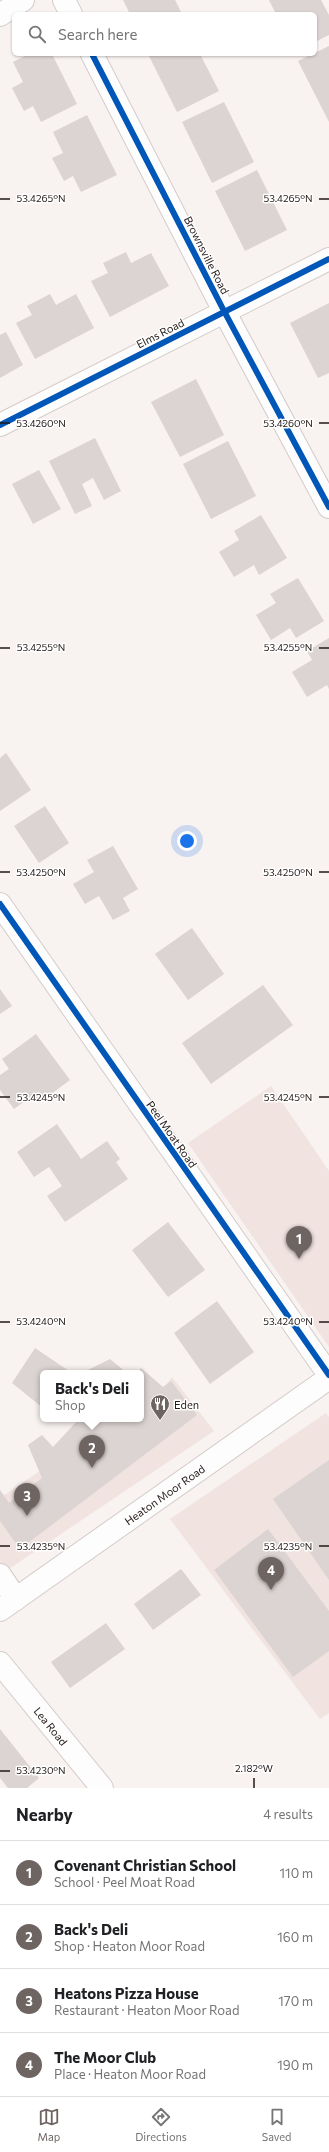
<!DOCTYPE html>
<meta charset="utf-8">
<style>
body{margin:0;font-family:Commissioner,sans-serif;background:#f2f2f2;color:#202124}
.you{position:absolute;left:187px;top:841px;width:14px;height:14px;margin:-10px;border:3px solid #fff;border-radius:50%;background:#1a73e8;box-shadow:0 0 0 6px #1a73e833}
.badge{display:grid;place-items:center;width:26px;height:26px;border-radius:50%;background:#6e6563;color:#fff;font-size:13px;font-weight:700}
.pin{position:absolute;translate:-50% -33px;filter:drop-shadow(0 1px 2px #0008)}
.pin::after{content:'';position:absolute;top:21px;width:14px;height:12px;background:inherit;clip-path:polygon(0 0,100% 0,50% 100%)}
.popup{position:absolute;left:40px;top:1370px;width:104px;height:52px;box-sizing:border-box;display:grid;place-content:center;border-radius:6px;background:#fff;filter:drop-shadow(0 1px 3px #0005);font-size:13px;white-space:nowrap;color:#757577}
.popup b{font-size:15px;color:#202124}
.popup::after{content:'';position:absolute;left:50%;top:100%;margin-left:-8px;border:8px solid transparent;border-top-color:#fff}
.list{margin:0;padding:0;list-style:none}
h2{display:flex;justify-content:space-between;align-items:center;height:52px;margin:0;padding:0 16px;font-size:17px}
h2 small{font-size:13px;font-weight:400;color:#757577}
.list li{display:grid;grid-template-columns:26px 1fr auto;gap:12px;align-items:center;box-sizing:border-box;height:64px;padding:0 16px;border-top:1px solid #e0e0e0}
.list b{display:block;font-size:15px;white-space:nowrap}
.list p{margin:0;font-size:13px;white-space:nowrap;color:#757577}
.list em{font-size:13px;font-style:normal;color:#757577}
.icon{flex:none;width:22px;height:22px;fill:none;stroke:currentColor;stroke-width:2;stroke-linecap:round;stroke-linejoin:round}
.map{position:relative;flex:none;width:329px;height:1788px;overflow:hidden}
.search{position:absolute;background:#fff;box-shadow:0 1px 3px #0004;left:12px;right:12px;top:12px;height:44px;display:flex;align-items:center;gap:10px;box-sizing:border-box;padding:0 14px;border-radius:6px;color:#757577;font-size:15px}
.sheet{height:308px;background:#fff}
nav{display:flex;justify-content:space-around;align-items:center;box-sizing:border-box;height:56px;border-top:1px solid #e0e0e0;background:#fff;font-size:11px;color:#757577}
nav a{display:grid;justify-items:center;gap:2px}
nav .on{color:#6e6563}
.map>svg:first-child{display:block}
.built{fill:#f1e3e0}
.building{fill:#dcd4d2}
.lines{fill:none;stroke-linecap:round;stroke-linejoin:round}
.minor-casing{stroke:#d4ccca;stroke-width:24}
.secondary-casing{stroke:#d4ccca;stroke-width:24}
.minor{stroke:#fefdfd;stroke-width:22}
.secondary{stroke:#fefdfd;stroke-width:22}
.cycleway-casing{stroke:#fff;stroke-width:8}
.cycleway{stroke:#0057b8;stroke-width:6}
.ticks{fill:none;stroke:#231917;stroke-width:1.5}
.labels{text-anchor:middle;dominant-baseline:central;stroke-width:3;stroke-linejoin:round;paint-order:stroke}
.street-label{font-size:11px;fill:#231917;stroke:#fff}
.poi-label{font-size:11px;fill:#231917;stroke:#fff;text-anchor:start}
.ticks-label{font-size:10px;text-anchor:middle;fill:#231917;stroke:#fff;stroke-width:3;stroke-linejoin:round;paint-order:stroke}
</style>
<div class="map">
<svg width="329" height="1788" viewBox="0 0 329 1788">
<rect width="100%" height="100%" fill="#f8f2f0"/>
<g class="built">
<polygon points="271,1086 329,1171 329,1347 188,1143"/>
<polygon points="172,1377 214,1431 0,1575 0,1498 116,1419 141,1419"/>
<polygon points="326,1413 329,1417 329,1713 320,1719 170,1519"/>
</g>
<g class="building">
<polygon points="123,0 175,0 182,14 130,14"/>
<polygon points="269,0 321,0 329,15 329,35 315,42 315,14 276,14"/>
<polygon points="329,46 329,122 298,61"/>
<polygon points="29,54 52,54 77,104 41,122 33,106 24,111 12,88 23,82 13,62"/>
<polygon points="148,54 200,54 219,91 177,112"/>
<polygon points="224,102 254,162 212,183 182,122"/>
<polygon points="87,115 117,175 81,192 73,176 64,181 52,158 63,153 53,132"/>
<polygon points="257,170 287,230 245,251 215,191"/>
<polygon points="126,252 131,263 151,253 169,286 110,317 91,281 108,273 103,263"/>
<polygon points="50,294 56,305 76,294 94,328 35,359 16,323 32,315 27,306"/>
<polygon points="329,303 329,373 318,378 290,323"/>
<polygon points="6,332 23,365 0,378 0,335"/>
<polygon points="196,379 224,435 180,457 151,402"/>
<polygon points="95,438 121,491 104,500 93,478 82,484 92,506 75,514 49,461"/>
<polygon points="228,441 256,496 211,519 183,464"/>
<polygon points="39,470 61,509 33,524 12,484"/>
<polygon points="261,515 287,558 259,575 254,565 234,577 219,552 239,540 234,531"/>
<polygon points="298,578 324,621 296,638 290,628 271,640 256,615 276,603 270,594"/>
<polygon points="329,638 329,689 327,685 307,697 292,672 312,660 307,651"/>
<polygon points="6,753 31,790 0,811 0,758"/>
<polygon points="45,806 69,843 39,863 14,826"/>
<polygon points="113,846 138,889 123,898 130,911 113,920 99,896 85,904 73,884 94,872 87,860"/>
<polygon points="192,928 224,974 188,1000 155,954"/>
<polygon points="263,985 293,1025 211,1084 182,1043"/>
<polygon points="0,989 12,1006 0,1014"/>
<polygon points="36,1034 70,1080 39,1103 33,1095 14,1109 0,1090 0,1075 9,1069 2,1059"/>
<polygon points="57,1124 81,1159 107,1141 120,1159 116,1162 128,1179 65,1222 47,1196 62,1186 49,1167 34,1177 17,1152"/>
<polygon points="168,1222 205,1270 168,1297 132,1250"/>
<polygon points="217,1301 254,1352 210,1384 174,1333"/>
<polygon points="35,1348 72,1373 43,1373 43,1408 12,1383"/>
<polygon points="110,1359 127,1373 82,1373"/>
<polygon points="141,1368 163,1387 171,1381 197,1415 20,1549 0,1521 0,1490 9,1503 42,1478 28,1445 42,1435 53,1447 79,1419 141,1419 141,1373 136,1373"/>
<polygon points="329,1460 329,1580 273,1499"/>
<polygon points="268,1529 329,1611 329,1651 293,1677 214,1570"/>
<polygon points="181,1569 201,1595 153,1630 134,1604"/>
<polygon points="106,1623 125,1649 70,1688 51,1662"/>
<polygon points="0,1729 39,1778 27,1788 8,1788 0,1778"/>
</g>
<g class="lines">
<defs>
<g id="minor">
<polyline points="64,0 71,14"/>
<polyline points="0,15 23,0"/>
<polyline points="92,54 224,311 329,507"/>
<polyline points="0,425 329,259"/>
<polyline points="0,904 329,1375"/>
<polyline points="0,1575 16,1599"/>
<path id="s1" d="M0,1663L102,1788"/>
</g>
<g id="secondary">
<path id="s2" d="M0,1610L329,1378"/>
</g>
</defs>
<use href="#minor" class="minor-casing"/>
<use href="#secondary" class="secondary-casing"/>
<use href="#minor" class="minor"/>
<use href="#secondary" class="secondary"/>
<defs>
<g id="cycleway">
<polyline points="92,54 224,311 329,507"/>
<polyline points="0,425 329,259"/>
<polyline points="0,904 329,1375"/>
</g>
</defs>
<use href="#cycleway" class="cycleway-casing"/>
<use href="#cycleway" class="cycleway"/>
</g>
<path class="ticks" d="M0,199H10M319,199H329M0,423H10M319,423H329M0,648H10M319,648H329M0,872H10M319,872H329M0,1097H10M319,1097H329M0,1322H10M319,1322H329M0,1546H10M319,1546H329M0,1771H10M254,1778V1788"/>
<defs>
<symbol id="restaurant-pin" viewBox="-11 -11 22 30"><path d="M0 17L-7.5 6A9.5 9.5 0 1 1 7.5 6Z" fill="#6e6563" stroke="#fff"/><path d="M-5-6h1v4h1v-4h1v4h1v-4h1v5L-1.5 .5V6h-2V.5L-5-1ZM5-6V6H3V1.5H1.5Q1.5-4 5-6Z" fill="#fff"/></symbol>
</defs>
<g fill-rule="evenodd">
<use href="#restaurant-pin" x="149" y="1393" width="22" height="30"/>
</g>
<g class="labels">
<g class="street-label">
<text transform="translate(207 255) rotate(63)">Brownsville Road</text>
<text transform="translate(160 333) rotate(-27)">Elms Road</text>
<text transform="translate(172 1134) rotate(55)">Peel Moat Road</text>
<text stroke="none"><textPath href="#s2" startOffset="201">Heaton Moor Road</textPath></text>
<text stroke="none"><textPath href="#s1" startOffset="81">Lea Road</textPath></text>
</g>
<g class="poi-label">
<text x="174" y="1404">Eden</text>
</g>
</g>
<g class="ticks-label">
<text x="41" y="202">53.4265°N</text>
<text x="288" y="202">53.4265°N</text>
<text x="41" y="427">53.4260°N</text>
<text x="288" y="427">53.4260°N</text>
<text x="41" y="651">53.4255°N</text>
<text x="288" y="651">53.4255°N</text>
<text x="41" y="876">53.4250°N</text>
<text x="288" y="876">53.4250°N</text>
<text x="41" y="1101">53.4245°N</text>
<text x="288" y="1101">53.4245°N</text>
<text x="41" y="1325">53.4240°N</text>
<text x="288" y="1325">53.4240°N</text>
<text x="41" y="1550">53.4235°N</text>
<text x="288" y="1550">53.4235°N</text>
<text x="254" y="1772">2.182°W</text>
<text x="41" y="1774">53.4230°N</text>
</g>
</svg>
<div class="you"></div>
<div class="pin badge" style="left:299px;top:1259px">1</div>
<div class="pin badge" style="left:92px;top:1468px">2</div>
<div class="popup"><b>Back's Deli</b>Shop</div>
<div class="pin badge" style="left:27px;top:1516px">3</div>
<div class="pin badge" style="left:271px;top:1590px">4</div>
<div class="search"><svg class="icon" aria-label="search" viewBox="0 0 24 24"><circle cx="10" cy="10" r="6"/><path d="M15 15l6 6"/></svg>Search here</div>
</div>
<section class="sheet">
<h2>Nearby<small>4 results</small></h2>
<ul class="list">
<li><span class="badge">1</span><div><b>Covenant Christian School</b><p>School · Peel Moat Road</p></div><em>110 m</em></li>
<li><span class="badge">2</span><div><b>Back's Deli</b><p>Shop · Heaton Moor Road</p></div><em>160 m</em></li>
<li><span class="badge">3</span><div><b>Heatons Pizza House</b><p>Restaurant · Heaton Moor Road</p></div><em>170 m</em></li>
<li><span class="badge">4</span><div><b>The Moor Club</b><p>Place · Heaton Moor Road</p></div><em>190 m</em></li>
</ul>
</section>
<nav>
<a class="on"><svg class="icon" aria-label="map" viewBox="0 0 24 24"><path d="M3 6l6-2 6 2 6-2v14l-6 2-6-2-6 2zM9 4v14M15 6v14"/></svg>Map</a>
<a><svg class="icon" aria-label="directions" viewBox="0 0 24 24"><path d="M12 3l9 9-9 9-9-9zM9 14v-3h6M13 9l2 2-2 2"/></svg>Directions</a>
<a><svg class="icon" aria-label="saved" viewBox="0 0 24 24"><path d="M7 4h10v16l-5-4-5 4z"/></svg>Saved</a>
</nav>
